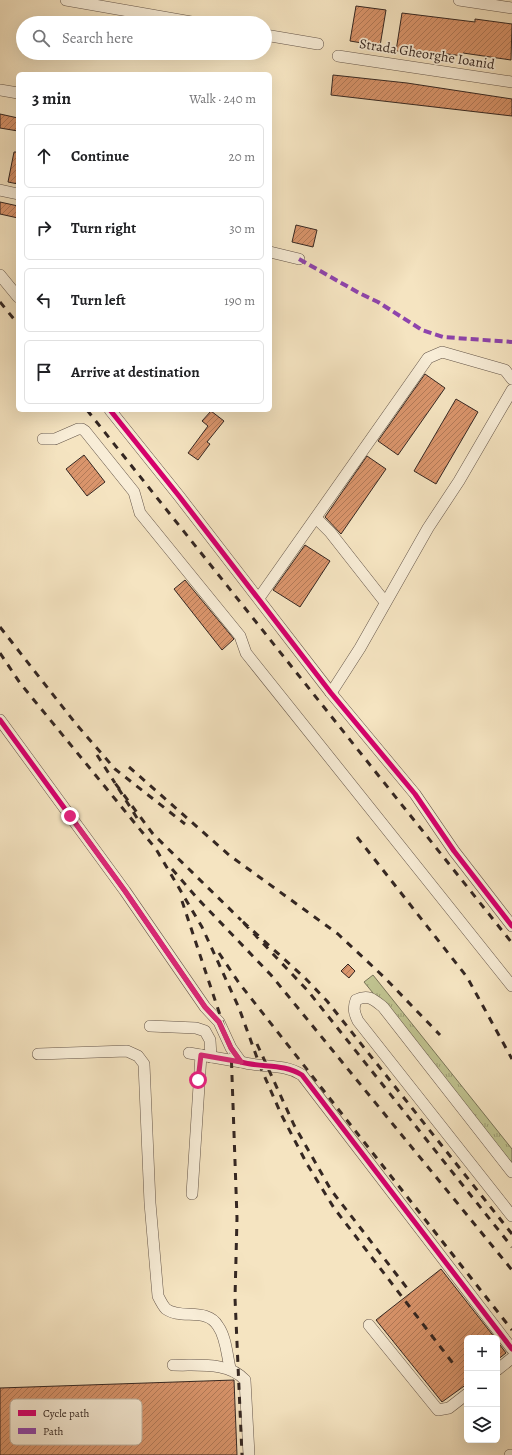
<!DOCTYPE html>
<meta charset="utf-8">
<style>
body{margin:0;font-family:Alegreya,serif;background:#f2f2f2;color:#202124}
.controls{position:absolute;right:12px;bottom:12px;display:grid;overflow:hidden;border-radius:6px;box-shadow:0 4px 16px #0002}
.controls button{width:36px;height:36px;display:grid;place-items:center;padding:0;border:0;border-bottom:1px solid #e0e0e0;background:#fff;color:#202124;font:20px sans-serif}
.stop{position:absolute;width:12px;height:12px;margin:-9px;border:3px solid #db2777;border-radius:50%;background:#fff}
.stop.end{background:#db2777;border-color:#fff;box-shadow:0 1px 4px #0008}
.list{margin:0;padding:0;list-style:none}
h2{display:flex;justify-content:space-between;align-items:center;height:52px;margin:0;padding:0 16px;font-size:17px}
h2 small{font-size:13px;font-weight:400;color:#757577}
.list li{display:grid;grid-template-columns:26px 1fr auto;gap:12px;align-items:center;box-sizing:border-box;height:64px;margin:0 8px 8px;padding:0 8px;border:1px solid #e0e0e0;border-radius:6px}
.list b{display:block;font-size:15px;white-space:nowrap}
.list em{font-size:13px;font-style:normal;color:#757577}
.icon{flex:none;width:22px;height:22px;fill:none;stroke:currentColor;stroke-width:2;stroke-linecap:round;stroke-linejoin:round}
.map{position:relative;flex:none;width:512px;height:1455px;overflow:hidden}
.search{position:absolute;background:#fff;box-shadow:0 4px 16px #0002;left:16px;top:16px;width:256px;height:44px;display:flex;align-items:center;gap:10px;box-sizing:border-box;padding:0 14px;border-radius:22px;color:#757577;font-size:15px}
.panel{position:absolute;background:#fff;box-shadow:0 4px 16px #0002;left:16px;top:72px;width:256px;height:340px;border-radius:6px}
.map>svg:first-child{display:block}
.grass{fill:url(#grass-tufts);stroke:#7a7559}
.building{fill:url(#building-hatch);stroke:#352722}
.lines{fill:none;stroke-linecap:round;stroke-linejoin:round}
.minor-casing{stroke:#65564a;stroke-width:12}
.minor{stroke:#f8edd7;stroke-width:11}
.rail{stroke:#352722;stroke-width:3;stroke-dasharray:7 7;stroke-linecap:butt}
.quiet{stroke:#8e44ad;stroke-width:4;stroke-dasharray:8 4;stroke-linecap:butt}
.cycleway-casing{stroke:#f8edd7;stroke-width:8}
.cycleway{stroke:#d6006c;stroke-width:5}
.route{stroke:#db2777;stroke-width:5}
.labels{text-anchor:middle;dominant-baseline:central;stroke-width:3.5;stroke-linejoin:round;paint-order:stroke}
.street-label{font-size:14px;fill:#352722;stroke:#f8edd7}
.key{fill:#f8edd7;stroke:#beb2a1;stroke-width:1}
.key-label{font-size:11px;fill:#352722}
</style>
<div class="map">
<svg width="512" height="1455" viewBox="0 0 512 1455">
<defs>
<pattern id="grass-tufts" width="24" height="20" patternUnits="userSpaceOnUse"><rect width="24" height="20" fill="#c0c390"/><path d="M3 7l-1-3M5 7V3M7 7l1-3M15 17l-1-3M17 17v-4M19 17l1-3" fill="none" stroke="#9d9e75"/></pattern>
<pattern id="building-hatch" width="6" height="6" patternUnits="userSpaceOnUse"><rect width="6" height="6" fill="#da956c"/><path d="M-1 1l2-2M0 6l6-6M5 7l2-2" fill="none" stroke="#b27a58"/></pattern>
</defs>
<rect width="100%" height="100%" fill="#f5e4c1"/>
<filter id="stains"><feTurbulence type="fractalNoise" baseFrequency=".005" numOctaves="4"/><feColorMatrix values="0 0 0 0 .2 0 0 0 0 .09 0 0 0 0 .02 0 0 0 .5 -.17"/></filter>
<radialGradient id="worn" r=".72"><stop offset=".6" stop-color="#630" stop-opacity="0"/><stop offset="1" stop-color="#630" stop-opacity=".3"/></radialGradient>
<polygon class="grass" points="373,975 512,1149 512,1163 364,982"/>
<g class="building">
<polygon points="356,6 386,10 380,46 350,41"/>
<polygon points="402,13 475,22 475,19 512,24 511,60 463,53 463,56 440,53 439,57 396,51"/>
<polygon points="333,75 407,83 512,99 512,116 331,95"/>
<polygon points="0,114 18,118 18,131 0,128"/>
<polygon points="14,152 18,152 18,184 8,182"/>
<polygon points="0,202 18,206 18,218 0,214"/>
<polygon points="296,225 317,230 313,247 292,242"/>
<polygon points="425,374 445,388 398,455 378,441"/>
<polygon points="456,399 478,412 436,484 414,471"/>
<polygon points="211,411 224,421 207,442 210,444 198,460 188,453 208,426 202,421"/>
<polygon points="84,455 105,482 87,496 66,469"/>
<polygon points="367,456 386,469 341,534 325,517"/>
<polygon points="305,545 330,561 300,607 273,590"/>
<polygon points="185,580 234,639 222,650 174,589"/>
<polygon points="348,964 355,971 349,978 341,971"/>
<polygon points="441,1269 495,1338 467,1338 467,1384 442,1402 376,1320"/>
<polygon points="497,1341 506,1353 497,1360"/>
<polygon points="234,1380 237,1455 0,1455 0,1388"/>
</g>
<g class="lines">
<defs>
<g id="minor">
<polyline points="66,0 197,23"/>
<polyline points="459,0 512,8"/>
<polyline points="265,35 318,44"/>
<polyline points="338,56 512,82"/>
<polyline points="0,90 18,93"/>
<polyline points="0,190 18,194"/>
<polyline points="270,252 299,259"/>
<polyline points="0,275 18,297"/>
<polyline points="110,410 179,496 331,693 415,794 454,851 512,926"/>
<polyline points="43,439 55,439 78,429 82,429 85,431 134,492 140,513 240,636 246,653 512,986"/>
<polyline points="316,518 330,532 385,602"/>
<polyline points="259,598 428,358 442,352 505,370 512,379"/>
<polyline points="331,693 360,648 428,528 459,481 512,390"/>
<path d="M0,720L125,891L205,1007L219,1022L231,1048L241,1062C262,1068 283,1063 302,1075L512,1349"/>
<polyline points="150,1026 196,1028 205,1031 210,1040 211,1057"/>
<polyline points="189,1053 241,1062"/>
<path d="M38,1054L127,1051L138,1056L144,1064L150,1203L158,1296C160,1300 163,1306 166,1309C181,1320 207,1307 218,1326C226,1337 227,1355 230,1368"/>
<path d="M512,1172L383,1007C373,999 368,994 356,1000C353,1008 354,1013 358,1021L512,1216"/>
<polyline points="192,1194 201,1055"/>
<polyline points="369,1325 438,1410 449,1408 467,1394"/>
<path d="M173,1365C197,1366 228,1361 245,1380L249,1455"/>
<polyline points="497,1370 512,1358"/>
<polyline points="510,1455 511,1455"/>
</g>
</defs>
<use href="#minor" class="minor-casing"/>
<use href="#minor" class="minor"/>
<g class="rail">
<polyline points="0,302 18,324"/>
<polyline points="87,410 512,943"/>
<polyline points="0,627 76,724 115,769 185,824"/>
<polyline points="0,653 20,683 156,849 202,927 239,1008 260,1066 281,1114 307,1164 334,1208 455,1366"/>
<polyline points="97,755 115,783"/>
<polyline points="129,767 229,855 338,934 385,978 440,1035"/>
<polyline points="137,818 115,783 153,834 241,920"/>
<polyline points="357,837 467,977 512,1059"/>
<polyline points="172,869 198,899 271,975 512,1270"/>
<polyline points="182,901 231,1048 237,1218 235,1298 242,1455"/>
<polyline points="219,953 239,983 512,1330"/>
<polyline points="257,1044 294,1125 331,1190 407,1288"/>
<polyline points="512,1234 327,1001 305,978 241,920 308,991 512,1247"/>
</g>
<polyline class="quiet" points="299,259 359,293 378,302 422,330 443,337 512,342"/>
<defs>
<g id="cycleway">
<polyline points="110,410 179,496 331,693 415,794 454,851 512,926"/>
<path d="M0,720L125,891L205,1007L219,1022L231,1048L241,1062C262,1068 283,1063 302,1075L512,1349"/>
</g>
</defs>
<use href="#cycleway" class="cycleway-casing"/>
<use href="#cycleway" class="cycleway"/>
</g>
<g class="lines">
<polyline class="route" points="70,816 125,891 205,1007 219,1022 231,1048 241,1062 201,1055 198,1080"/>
</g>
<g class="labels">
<g class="street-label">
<text transform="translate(427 54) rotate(9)">Strada Gheorghe Ioanid</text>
</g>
</g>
<rect x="10" y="1399" width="132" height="46" rx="6" class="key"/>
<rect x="18" y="1410" width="18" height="6" fill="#d6006c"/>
<rect x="18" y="1428" width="18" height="6" fill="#8e44ad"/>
<g class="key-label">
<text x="43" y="1417">Cycle path</text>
<text x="43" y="1435">Path</text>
</g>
<rect width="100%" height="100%" filter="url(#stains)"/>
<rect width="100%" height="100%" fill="url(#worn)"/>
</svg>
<div class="controls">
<button>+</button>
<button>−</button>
<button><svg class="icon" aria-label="layers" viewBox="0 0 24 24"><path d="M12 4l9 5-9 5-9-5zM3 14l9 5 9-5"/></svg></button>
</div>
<div class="stop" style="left:198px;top:1080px"></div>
<div class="stop end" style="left:70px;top:816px"></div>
<div class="search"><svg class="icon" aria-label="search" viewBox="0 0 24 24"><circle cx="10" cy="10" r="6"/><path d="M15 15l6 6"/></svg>Search here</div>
<section class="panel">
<h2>3 min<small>Walk · 240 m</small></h2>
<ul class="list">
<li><svg class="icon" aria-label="ahead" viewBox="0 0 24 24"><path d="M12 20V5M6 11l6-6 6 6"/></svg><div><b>Continue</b></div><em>20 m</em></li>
<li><svg class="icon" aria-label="right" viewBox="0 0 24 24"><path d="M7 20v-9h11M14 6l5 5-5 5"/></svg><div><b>Turn right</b></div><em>30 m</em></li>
<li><svg class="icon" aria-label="left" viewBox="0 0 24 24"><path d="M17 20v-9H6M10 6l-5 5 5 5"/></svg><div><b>Turn left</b></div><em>190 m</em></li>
<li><svg class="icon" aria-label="arrive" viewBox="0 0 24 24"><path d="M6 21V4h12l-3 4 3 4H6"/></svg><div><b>Arrive at destination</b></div></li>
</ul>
</section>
</div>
